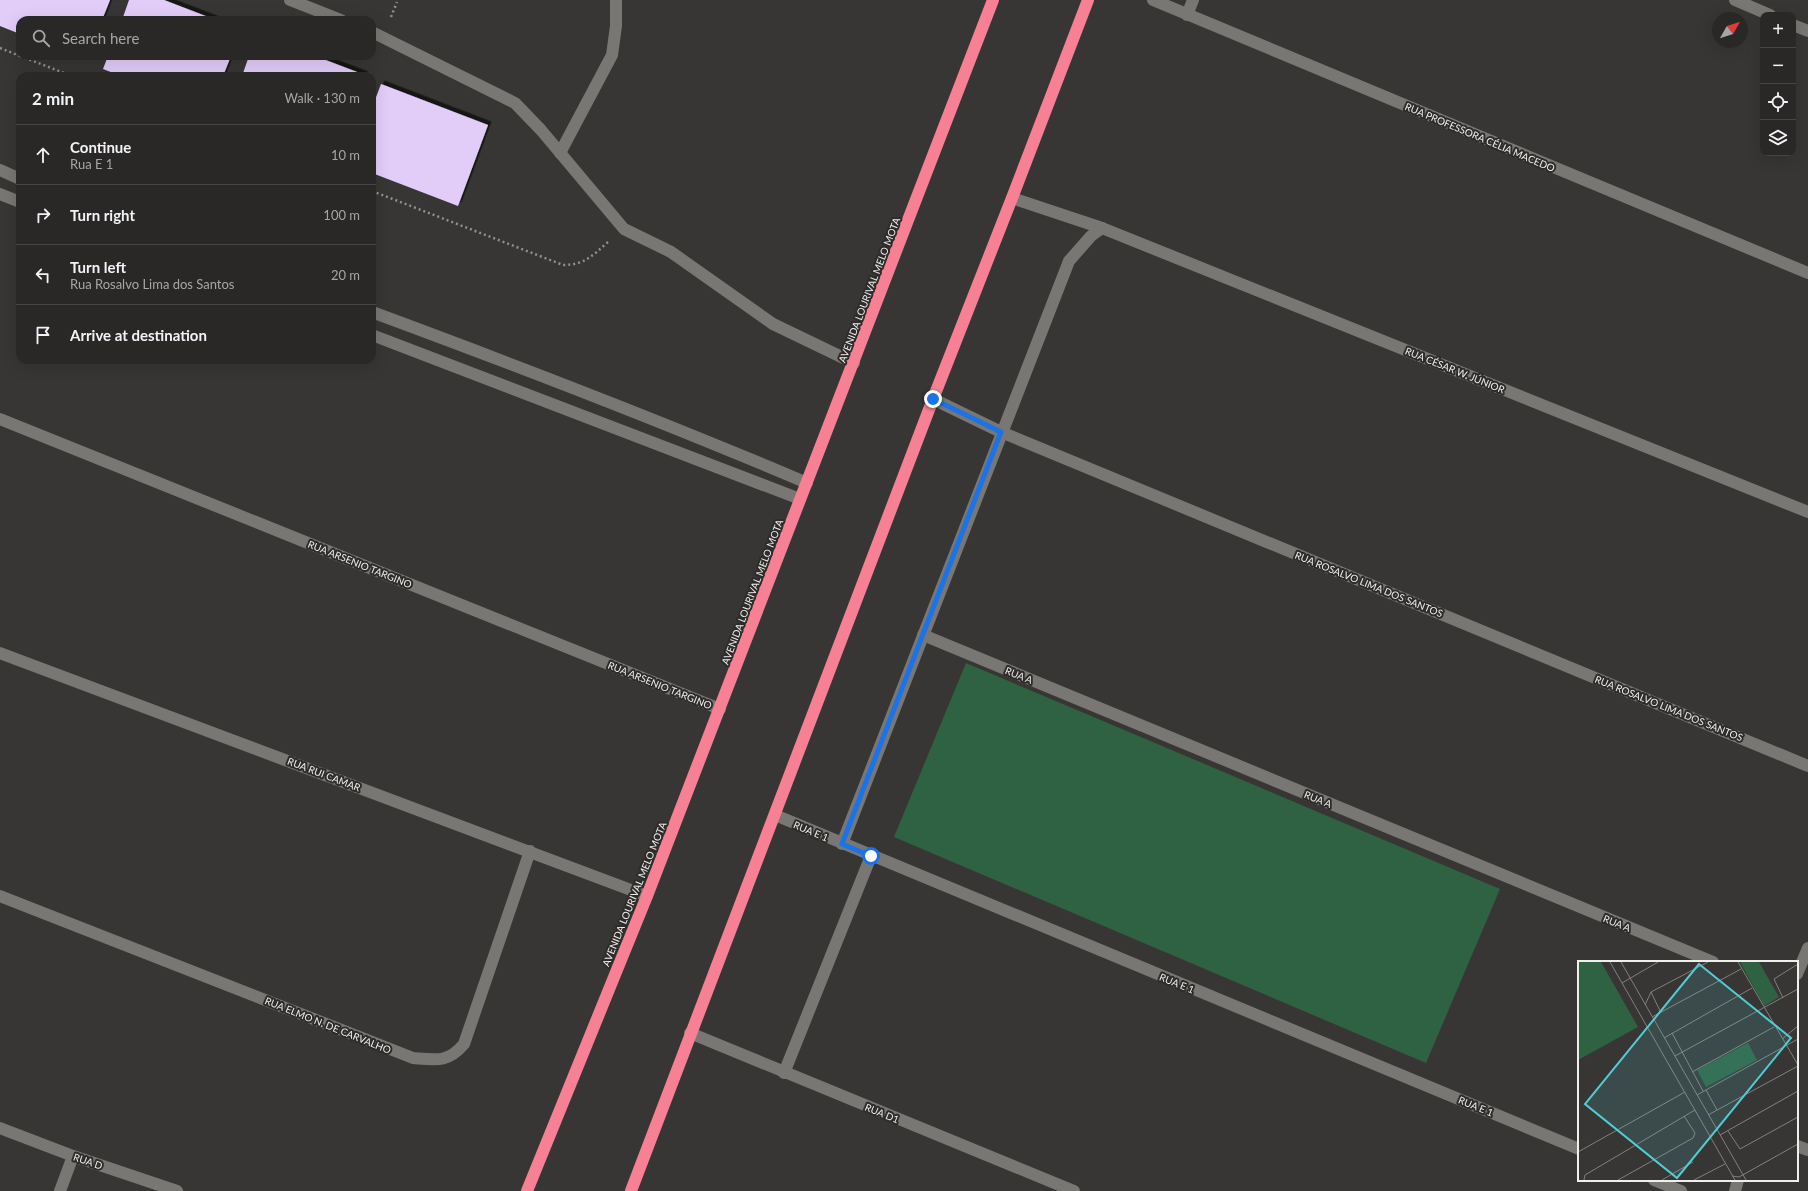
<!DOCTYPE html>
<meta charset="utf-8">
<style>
body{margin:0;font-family:Lato,sans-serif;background:#32302f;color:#f1f3f6}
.controls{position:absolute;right:12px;top:12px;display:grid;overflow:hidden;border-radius:8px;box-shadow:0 4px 16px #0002}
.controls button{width:36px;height:36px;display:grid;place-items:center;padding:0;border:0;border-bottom:1px solid #464444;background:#2a2827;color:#f1f3f6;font:20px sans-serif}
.compass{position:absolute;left:1712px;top:12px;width:36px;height:36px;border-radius:50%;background:#2a2827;box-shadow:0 4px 16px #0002;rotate:51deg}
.stop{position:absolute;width:12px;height:12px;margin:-9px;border:3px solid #1a73e8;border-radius:50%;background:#fff}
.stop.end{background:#1a73e8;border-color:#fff;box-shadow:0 1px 4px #0008}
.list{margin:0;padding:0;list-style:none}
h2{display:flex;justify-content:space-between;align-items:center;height:52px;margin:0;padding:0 16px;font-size:17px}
h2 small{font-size:13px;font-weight:400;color:#a5a6a7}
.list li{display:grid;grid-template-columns:26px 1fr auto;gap:12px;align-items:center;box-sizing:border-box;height:60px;padding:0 16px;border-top:1px solid #464444}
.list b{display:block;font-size:15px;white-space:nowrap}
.list p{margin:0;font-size:13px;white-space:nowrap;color:#a5a6a7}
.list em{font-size:13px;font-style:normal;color:#a5a6a7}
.icon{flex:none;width:22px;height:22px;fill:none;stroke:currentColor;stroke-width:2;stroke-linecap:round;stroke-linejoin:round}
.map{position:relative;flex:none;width:1808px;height:1191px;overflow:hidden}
.search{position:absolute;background:#2a2827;box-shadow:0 4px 16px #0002;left:16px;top:16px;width:360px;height:44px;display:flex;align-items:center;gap:10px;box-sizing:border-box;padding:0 14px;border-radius:12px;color:#a5a6a7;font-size:15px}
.panel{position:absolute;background:#2a2827;box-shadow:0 4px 16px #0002;left:16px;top:72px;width:360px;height:292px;border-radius:12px}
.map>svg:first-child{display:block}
.green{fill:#2f6242}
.building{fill:#e2cdf9;filter:url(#shadow)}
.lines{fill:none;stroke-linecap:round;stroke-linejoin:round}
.path{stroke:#91908e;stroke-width:2.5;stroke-dasharray:2 3;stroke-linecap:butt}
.minor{stroke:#797774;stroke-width:12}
.highway{stroke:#f88094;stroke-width:12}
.route{stroke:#1a73e8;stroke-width:5}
.labels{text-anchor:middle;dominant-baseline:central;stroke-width:4;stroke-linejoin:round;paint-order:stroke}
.street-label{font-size:10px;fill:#f0efed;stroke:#2e2c2a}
.inset-road{fill:none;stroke:#82807e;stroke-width:1}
.view{fill:#51ccd4;fill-opacity:0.15;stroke:#51ccd4;stroke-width:2}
.inset-edge{fill:none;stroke:#f0efed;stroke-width:2}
</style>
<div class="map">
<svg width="1808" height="1191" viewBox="0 0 1808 1191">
<defs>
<filter id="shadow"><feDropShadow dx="3.5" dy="-3.5" stdDeviation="0" flood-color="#0009"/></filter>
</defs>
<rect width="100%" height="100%" fill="#383634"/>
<polygon class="green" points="966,663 1500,889 1426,1063 894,837"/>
<g class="building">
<polygon points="0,0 110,0 102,20 20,20 20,34 0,26"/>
<polygon points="129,0 164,0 216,20 122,20"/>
<polygon points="108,56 231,56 223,76 121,76 103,69"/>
<polygon points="249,56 315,56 365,75 364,76 242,76"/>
<polygon points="381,84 488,125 458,206 372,173 372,108"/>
</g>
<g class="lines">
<g class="path">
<polyline points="391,17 397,2"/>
<polyline points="0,48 20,56"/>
<polyline points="20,56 72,76"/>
<path d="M372,191L563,265C585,265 593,255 608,242"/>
</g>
<g class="minor">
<polyline points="290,0 341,20"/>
<polyline points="1153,0 1808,273"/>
<polyline points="1735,0 1770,15"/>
<polyline points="1187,15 1193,0"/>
<polyline points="1793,25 1808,31"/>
<polyline points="372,32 515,103 541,130 624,229 671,252 773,324 854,363"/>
<polyline points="560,153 612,55 616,26 616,0"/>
<polyline points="0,170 20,179"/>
<polyline points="0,194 20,202"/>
<polyline points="1012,198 1102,228 1808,512"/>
<path d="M372,312C518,366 664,422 807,483"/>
<polyline points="372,335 800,499"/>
<polyline points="933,399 1001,432 1808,766"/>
<polyline points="0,419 720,709"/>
<polyline points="923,635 1713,962"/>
<polyline points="0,653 647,896"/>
<polyline points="775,815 1579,1149"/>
<polyline points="842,844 1069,261 1091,236 1102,228"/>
<path d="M0,896L413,1058C436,1060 448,1063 464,1044L530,851"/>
<polyline points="1797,974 1808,948"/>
<polyline points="690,1033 1074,1191"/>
<polyline points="784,1073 871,856"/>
<polyline points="0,1128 73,1156 177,1191"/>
<polyline points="1797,1146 1808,1150"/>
<polyline points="1654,1180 1681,1191"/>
<polyline points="60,1191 73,1156"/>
<polyline points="1735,1191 1738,1180"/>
</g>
<g class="highway">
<polyline points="527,1191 647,896 993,0"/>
<polyline points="631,1191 933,399 1012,198 1088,0"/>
</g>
</g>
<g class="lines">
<polyline class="route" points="871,856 842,844 1001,432 933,399"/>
</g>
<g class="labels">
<g class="street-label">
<text transform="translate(1480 137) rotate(23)">RUA PROFESSORA CÉLIA MACEDO</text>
<text transform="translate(869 290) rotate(-69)">AVENIDA LOURIVAL MELO MOTA</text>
<text transform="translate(1455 370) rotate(22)">RUA CÉSAR W. JÚNIOR</text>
<text transform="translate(360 564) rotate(22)">RUA ARSENIO TARGINO</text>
<text transform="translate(1369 584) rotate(22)">RUA ROSALVO LIMA DOS SANTOS</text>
<text transform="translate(752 592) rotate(-69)">AVENIDA LOURIVAL MELO MOTA</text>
<text transform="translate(1019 675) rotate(22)">RUA A</text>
<text transform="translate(660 685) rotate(22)">RUA ARSENIO TARGINO</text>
<text transform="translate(1669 708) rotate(22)">RUA ROSALVO LIMA DOS SANTOS</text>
<text transform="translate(324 774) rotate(21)">RUA RUI CAMAR</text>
<text transform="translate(1318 799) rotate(22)">RUA A</text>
<text transform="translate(811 831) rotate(23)">RUA E 1</text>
<text transform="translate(634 894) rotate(-68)">AVENIDA LOURIVAL MELO MOTA</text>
<text transform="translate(1617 923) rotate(22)">RUA A</text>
<text transform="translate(1177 983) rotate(22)">RUA E 1</text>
<text transform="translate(328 1025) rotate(22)">RUA ELMO N. DE CARVALHO</text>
<text transform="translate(1476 1106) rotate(22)">RUA E 1</text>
<text transform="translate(882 1113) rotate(22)">RUA D1</text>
<text transform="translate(88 1161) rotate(19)">RUA D</text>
</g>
</g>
<g transform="translate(1578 961)">
<rect width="220" height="220" fill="#383634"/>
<path d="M0,1H23L60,66L0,99ZM162,1H181L201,36L186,45ZM170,82L179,99L128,126L119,109Z" fill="#2f6242"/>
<path class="inset-road" d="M32,1L157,219M43,1L168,219M160,1L220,104M44,22L80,1M73,31L83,52M205,37L196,18L220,3M67,44L73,31L130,1M74,56L163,8M94,72L125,130M86,77L174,27M204,78L220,65M97,95L220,28M114,111L196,66M128,129L139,149M119,134L220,78M130,154L220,105M150,170L162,188L220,156M142,174L220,130M0,191L107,131M154,215L161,216L220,183M6,219L7,214L117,149M40,219L115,177L117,172L106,155M84,219L115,201M116,219L147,203"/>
<path class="view" d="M121,3L213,77L99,217L7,143Z"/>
<rect width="220" height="220" class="inset-edge"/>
</g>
</svg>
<div class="controls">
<button>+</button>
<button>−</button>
<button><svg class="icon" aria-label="locate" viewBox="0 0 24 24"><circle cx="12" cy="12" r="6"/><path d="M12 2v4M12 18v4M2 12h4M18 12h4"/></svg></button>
<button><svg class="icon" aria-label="layers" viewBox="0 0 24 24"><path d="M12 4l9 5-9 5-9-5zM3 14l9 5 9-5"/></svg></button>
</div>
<svg class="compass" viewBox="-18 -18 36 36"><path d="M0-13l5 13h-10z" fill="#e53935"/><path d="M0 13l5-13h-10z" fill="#a5a6a7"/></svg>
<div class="stop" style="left:871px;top:856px"></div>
<div class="stop end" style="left:933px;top:399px"></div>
<div class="search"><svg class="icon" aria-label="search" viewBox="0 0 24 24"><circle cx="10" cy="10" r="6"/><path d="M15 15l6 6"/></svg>Search here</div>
<section class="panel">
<h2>2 min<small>Walk · 130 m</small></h2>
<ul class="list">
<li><svg class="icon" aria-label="ahead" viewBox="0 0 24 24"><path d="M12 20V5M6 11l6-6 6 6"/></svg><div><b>Continue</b><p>Rua E 1</p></div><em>10 m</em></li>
<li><svg class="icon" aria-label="right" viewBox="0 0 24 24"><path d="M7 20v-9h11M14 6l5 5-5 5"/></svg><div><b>Turn right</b></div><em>100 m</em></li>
<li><svg class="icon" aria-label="left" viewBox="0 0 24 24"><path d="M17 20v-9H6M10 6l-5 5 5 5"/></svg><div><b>Turn left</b><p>Rua Rosalvo Lima dos Santos</p></div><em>20 m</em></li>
<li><svg class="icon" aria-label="arrive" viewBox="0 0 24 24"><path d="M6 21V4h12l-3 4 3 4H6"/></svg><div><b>Arrive at destination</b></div></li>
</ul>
</section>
</div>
